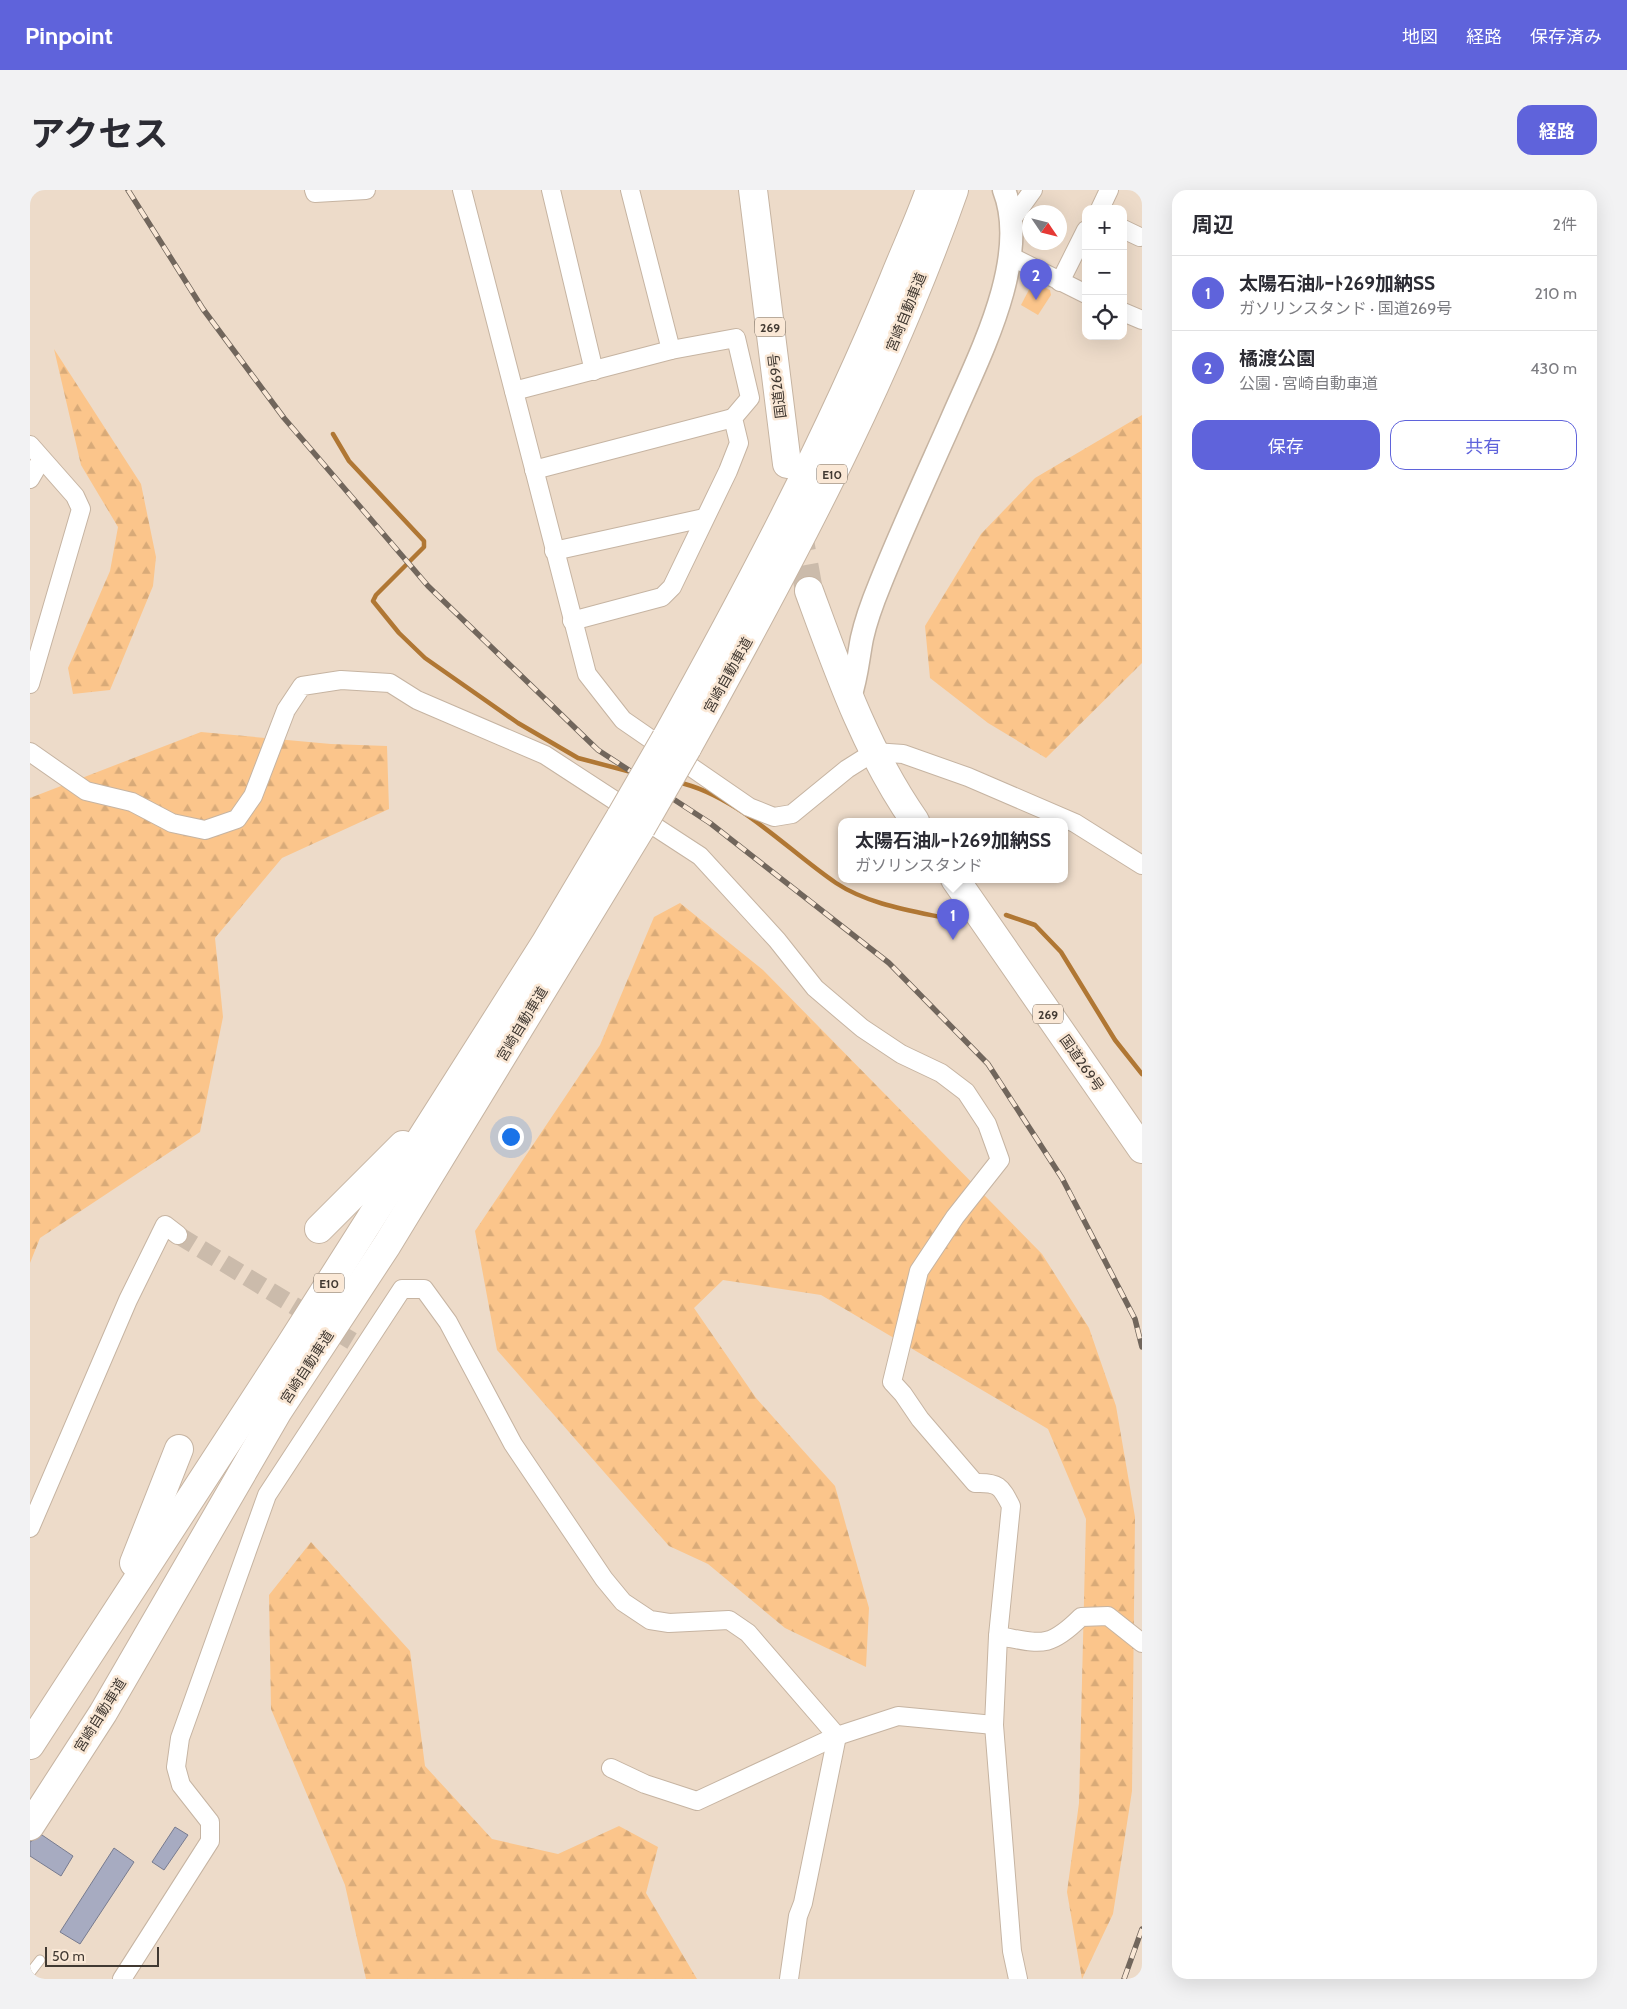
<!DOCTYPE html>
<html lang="ja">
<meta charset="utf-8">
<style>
body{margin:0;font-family:Cabin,"Noto Sans JP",sans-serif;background:#f2f2f3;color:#2b2b33}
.controls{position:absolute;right:15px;top:15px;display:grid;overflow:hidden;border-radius:10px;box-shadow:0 5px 20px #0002}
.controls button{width:45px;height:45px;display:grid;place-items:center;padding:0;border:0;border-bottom:1px solid #e1e1e2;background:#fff;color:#2b2b33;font:25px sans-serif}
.compass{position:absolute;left:992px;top:15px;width:45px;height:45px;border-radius:50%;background:#fff;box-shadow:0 5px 20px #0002;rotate:125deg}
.scale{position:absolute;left:15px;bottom:12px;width:114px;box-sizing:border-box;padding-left:5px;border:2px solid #413932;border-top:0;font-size:14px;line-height:18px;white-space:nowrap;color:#413932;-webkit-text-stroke:4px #fae8d6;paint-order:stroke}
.you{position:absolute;left:480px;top:946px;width:18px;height:18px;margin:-12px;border:4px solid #fff;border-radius:50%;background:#1a73e8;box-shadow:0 0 0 8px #1a73e833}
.badge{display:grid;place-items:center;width:32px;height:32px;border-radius:50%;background:#5f63db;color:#fff;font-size:16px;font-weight:700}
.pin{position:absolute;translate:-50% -41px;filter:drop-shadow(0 1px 2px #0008)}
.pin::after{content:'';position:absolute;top:26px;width:18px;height:15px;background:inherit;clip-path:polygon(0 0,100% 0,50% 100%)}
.popup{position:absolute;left:808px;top:628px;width:230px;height:65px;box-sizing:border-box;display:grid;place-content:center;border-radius:10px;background:#fff;filter:drop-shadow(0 1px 4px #0005);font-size:16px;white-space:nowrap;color:#7c7c81}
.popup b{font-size:19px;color:#2b2b33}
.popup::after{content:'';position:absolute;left:50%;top:100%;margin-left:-10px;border:10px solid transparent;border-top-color:#fff}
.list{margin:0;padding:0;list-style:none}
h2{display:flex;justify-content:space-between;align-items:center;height:65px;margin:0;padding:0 20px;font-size:21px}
h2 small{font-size:16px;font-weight:400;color:#7c7c81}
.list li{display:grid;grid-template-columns:32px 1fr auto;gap:15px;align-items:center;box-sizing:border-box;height:75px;padding:0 20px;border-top:1px solid #e1e1e2}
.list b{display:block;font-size:19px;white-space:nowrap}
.list p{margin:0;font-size:16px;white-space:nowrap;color:#7c7c81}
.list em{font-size:16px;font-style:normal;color:#7c7c81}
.actions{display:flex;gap:10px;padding:15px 20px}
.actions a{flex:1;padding:11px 0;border:1px solid #5f63db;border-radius:15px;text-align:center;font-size:18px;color:#5f63db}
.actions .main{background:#5f63db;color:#fff}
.icon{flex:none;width:28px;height:28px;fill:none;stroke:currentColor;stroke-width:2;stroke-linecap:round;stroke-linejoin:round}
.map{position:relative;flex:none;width:1112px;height:1789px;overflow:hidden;border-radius:15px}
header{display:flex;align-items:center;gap:30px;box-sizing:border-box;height:70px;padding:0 25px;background:#5f63db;color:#fff}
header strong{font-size:24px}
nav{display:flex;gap:28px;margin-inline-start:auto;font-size:18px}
.intro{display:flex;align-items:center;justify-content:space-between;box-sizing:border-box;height:120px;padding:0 30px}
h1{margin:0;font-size:35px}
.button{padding:12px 22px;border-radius:15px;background:#5f63db;color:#fff;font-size:18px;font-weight:700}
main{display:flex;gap:30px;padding:0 30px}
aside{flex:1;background:#fff;border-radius:15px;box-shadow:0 5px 20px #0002}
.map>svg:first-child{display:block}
.green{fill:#fbc58b}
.forest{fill:url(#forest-firs)}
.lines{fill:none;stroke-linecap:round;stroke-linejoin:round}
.stream{stroke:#b07734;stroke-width:4.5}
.building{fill:#a7abc1;stroke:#777b8f}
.minor-tunnel{stroke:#cbbbab;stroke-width:18;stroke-dasharray:18 9;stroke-linecap:butt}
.trunk-tunnel{stroke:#cbbbab;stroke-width:28;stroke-dasharray:28 14;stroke-linecap:butt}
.service-casing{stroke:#c6b4a2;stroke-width:11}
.minor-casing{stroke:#c6b4a2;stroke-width:20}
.tertiary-casing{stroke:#c6b4a2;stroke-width:25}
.trunk-casing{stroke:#c6b4a2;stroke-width:30}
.motorway-casing{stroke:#c6b4a2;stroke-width:30}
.service{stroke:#fff;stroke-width:9}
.minor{stroke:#fff;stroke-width:18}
.tertiary{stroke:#fff;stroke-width:22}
.trunk{stroke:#fff;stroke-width:28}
.motorway{stroke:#fff;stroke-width:28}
.rail-casing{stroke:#71665c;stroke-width:5.5}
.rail{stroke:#fae8d6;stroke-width:4;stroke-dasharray:11;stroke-linecap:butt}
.motorway-bridge-casing{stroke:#c6b4a2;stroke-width:30;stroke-linecap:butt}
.motorway-bridge{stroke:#fff;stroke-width:28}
.labels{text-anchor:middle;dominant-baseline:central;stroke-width:5;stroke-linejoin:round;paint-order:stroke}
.shield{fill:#fae8d6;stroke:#786e63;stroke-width:1}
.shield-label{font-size:12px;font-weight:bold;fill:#413932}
.street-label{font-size:14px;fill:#413932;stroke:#fae8d6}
</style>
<header>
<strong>Pinpoint</strong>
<nav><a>地図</a><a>経路</a><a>保存済み</a></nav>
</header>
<div class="intro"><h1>アクセス</h1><a class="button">経路</a></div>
<main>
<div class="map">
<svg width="1112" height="1789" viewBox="0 0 1112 1789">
<defs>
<pattern id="forest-firs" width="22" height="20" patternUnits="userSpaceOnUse" patternTransform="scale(1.25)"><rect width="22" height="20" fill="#fbc58b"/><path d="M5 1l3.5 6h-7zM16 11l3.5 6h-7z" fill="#d8aa78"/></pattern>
</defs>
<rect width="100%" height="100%" fill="#eddbc9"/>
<polygon class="green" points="1003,92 1020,100 1021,105 1008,125 991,115"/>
<g class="forest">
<polygon points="24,159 111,294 126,367 123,396 80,500 43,504 38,478 80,381 88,337 51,275"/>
<polygon points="1112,225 1112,473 1016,568 958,533 900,488 895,436 951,344 1005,288"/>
<polygon points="171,542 301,554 357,556 359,619 252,668 185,748 193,827 170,942 10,1048 0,1073 0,608"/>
<polygon points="650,713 733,780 1012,1064 1059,1138 1086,1216 1105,1327 1102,1601 1083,1724 1052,1789 1037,1702 1049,1613 1056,1329 1018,1239 791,1105 693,1090 664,1118 726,1208 805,1296 839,1418 836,1477 755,1438 678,1374 639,1356 467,1160 445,1041 570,855 624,727"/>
<polygon points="281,1352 380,1461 395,1576 462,1649 528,1664 589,1636 628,1657 616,1703 667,1789 336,1789 315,1695 241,1519 239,1405"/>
</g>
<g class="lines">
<g class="stream">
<polyline points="303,244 319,271 394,351 394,357 346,405 343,411 369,443 395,468 488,533 548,568 605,583"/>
<path d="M647,592C707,605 756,659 806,693C842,717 892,722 933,732"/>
<polyline points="976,725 1005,735 1031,762 1085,850 1112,884"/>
</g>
</g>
<g class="building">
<polygon points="145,1637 158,1645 134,1680 122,1672"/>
<polygon points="12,1645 43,1666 31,1686 0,1666 0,1652"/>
<polygon points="84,1658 104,1672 50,1754 30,1742"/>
</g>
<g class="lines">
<polyline class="minor-tunnel" points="148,1045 322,1151"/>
<polyline class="trunk-tunnel" points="767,334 779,401"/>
<defs>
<polyline id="service" points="0,1783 10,1770"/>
<g id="minor">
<polyline points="284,0 285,3 336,0"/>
<polyline points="432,0 557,484 593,530 719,617 744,627 762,624 817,579 844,562 873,564 938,587 1045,633 1112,675"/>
<polyline points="521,0 564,181"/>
<polyline points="600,0 641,160"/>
<polyline points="1070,19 1079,0"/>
<polyline points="980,32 1003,0"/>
<polyline points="1093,39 1110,47"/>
<polyline points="980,66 1056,104"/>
<polyline points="1030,92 1056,40"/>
<polyline points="1093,122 1112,130"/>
<polyline points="484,201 641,160 706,148 720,208 703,228 709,253 698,281 642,397 632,407 542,431"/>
<polyline points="0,255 45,306 51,319 0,494"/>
<polyline points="504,280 703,228"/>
<polyline points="0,289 11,270"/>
<polyline points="524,361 674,328"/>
<path d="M0,562L56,601L102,612L142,633L175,640L207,629L223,606L256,520L272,496L311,490L360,493L387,510L515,565L670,666L747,750L785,798L832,838L871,864L911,883L936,902L957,934L970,970L925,1027L889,1081L862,1192L873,1204L890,1229L945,1293C968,1292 971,1296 981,1316L968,1446L964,1535L982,1761L988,1789"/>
<polyline points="0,1338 98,1110 135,1035 148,1045"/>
<path d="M968,1446C1010,1453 1018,1460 1051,1427L1078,1426L1112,1453"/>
<polyline points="581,1578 615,1594 667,1611 807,1546 868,1526 964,1535"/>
<polyline points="92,1789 180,1651 180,1632 151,1595 146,1577 150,1548 237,1305 372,1099 394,1099 418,1132 483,1254 574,1389 593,1412 620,1430 639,1433 699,1430 718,1443 807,1546"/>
<polyline points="759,1789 768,1726 773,1713 807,1546"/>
</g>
<path id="tertiary" d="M820,507C827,487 828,468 832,448C836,430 843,411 850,394C872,339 897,285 921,231C948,168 1001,69 974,0"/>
<g id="trunk">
<polyline points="723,0 757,274"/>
<path d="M779,401C808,480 836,561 885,631"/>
<polyline points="925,689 1112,959"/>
</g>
<g id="motorway">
<path d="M636,548C719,399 798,249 863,91C875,61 889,31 900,0"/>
<path d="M657,558C757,378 856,194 924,0"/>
<polyline points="289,1039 373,955"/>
<polyline points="104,1373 149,1259"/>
<polyline points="0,1555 259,1157 516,752 591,626"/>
<polyline points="0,1636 73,1523 248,1221 357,1055 611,638"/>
</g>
</defs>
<use href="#service" class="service-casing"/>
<use href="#minor" class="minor-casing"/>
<use href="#tertiary" class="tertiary-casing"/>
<use href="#trunk" class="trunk-casing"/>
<use href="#motorway" class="motorway-casing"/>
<use href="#service" class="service"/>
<use href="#minor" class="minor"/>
<use href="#tertiary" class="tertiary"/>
<use href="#trunk" class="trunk"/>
<use href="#motorway" class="motorway"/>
<defs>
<g id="rail">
<polyline points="98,0 173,119 254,228 398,396 568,560 680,633 859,773 958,874 1032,988 1105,1129 1112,1157"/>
<polyline points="1094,1789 1112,1739"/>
</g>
</defs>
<use href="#rail" class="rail-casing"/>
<use href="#rail" class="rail"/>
<defs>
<g id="motorway-bridge">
<polyline points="591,626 636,548"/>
<polyline points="611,638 657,558"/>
</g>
</defs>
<use href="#motorway-bridge" class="motorway-bridge-casing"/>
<use href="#motorway-bridge" class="motorway-bridge"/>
</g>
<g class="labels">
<g class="shield">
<rect x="725" y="127.5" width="30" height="19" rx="4"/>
<rect x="787" y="274.5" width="30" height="19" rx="4"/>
<rect x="1003" y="814.5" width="30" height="19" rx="4"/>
<rect x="284" y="1083.5" width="30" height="19" rx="4"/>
</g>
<g class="shield-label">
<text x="740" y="137">269</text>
<text x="802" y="284">E10</text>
<text x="1018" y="824">269</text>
<text x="299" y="1093">E10</text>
</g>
<g class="street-label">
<text transform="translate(876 122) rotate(-68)">宮崎自動車道</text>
<text transform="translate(747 196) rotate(-97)">国道269号</text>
<text transform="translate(698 485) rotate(-61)">宮崎自動車道</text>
<text transform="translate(492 834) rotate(-59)">宮崎自動車道</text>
<text transform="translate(1052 873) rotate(55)">国道269号</text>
<text transform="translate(277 1177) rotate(-57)">宮崎自動車道</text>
<text transform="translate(70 1525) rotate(-58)">宮崎自動車道</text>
</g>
</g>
</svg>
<div class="controls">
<button>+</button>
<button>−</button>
<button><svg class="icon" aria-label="locate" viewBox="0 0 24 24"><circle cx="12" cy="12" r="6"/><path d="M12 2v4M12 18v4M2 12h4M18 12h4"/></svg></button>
</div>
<svg class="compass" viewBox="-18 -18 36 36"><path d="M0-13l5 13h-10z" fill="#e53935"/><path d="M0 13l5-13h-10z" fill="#7c7c81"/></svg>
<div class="scale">50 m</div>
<div class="you"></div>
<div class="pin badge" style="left:923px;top:750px">1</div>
<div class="popup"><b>太陽石油ﾙｰﾄ269加納SS</b>ガソリンスタンド</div>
<div class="pin badge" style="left:1006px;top:110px">2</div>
</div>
<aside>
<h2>周辺<small>2件</small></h2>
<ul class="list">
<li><span class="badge">1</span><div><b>太陽石油ﾙｰﾄ269加納SS</b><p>ガソリンスタンド · 国道269号</p></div><em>210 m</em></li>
<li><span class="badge">2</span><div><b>橘渡公園</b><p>公園 · 宮崎自動車道</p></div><em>430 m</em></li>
</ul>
<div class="actions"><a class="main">保存</a><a>共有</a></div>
</aside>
</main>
